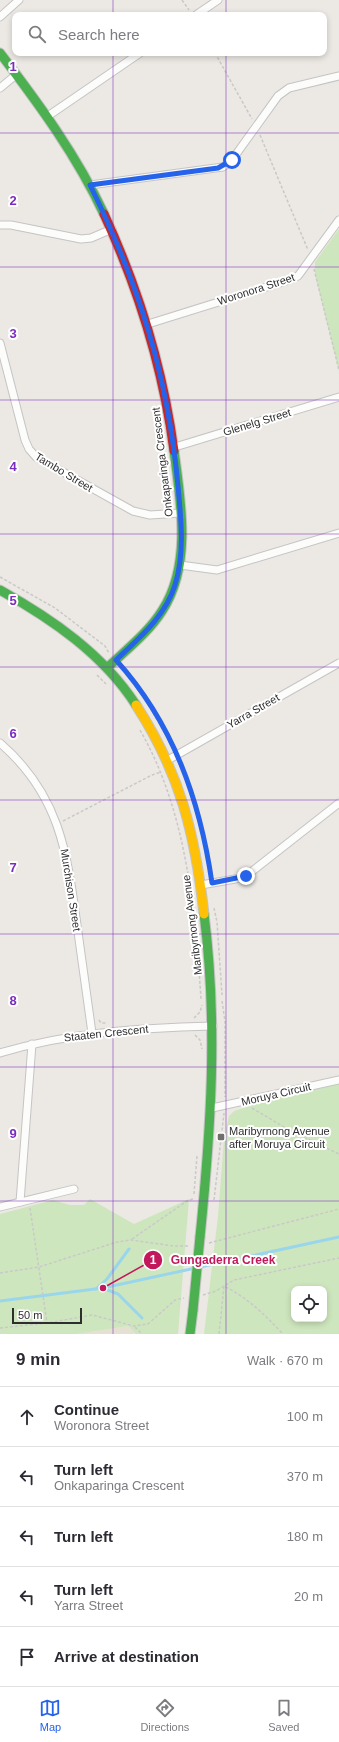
<!DOCTYPE html>
<meta charset="utf-8">
<style>
body{margin:0;font-family:Arial,sans-serif;background:#f2f2f3;color:#2b2b33}
.controls{position:absolute;right:12px;bottom:12px;display:grid;overflow:hidden;border-radius:8px;box-shadow:0 2px 6px #0003}
.controls button{width:36px;height:36px;display:grid;place-items:center;padding:0;border:0;border-bottom:1px solid #e1e1e2;background:#fff;color:#2b2b33;font:20px sans-serif}
.scale{position:absolute;left:12px;bottom:10px;width:70px;box-sizing:border-box;padding-left:4px;border:2px solid #2e2e2e;border-top:0;font-size:11px;line-height:14px;white-space:nowrap;color:#2e2e2e;-webkit-text-stroke:3px #fff;paint-order:stroke}
.stop{position:absolute;width:12px;height:12px;margin:-9px;border:3px solid #2563eb;border-radius:50%;background:#fff}
.stop.end{background:#2563eb;border-color:#fff;box-shadow:0 1px 4px #0008}
.list{margin:0;padding:0;list-style:none}
h2{display:flex;justify-content:space-between;align-items:center;height:52px;margin:0;padding:0 16px;font-size:17px}
h2 small{font-size:13px;font-weight:400;color:#7c7c81}
.list li{display:grid;grid-template-columns:26px 1fr auto;gap:12px;align-items:center;box-sizing:border-box;height:60px;padding:0 16px;border-top:1px solid #e1e1e2}
.list b{display:block;font-size:15px;white-space:nowrap}
.list p{margin:0;font-size:13px;white-space:nowrap;color:#7c7c81}
.list em{font-size:13px;font-style:normal;color:#7c7c81}
.icon{flex:none;width:22px;height:22px;fill:none;stroke:currentColor;stroke-width:2;stroke-linecap:round;stroke-linejoin:round}
.map{position:relative;flex:none;width:339px;height:1334px;overflow:hidden}
.search{position:absolute;background:#fff;box-shadow:0 2px 6px #0003;left:12px;right:12px;top:12px;height:44px;display:flex;align-items:center;gap:10px;box-sizing:border-box;padding:0 14px;border-radius:8px;color:#7c7c81;font-size:15px}
.sheet{height:352px;background:#fff}
nav{display:flex;justify-content:space-around;align-items:center;box-sizing:border-box;height:56px;border-top:1px solid #e1e1e2;background:#fff;font-size:11px;color:#7c7c81}
nav a{display:grid;justify-items:center;gap:2px}
nav .on{color:#2563eb}
.map>svg:first-child{display:block}
.education{fill:#e6e0d3}
.green{fill:#cee6be;fill-rule:evenodd}
.lines{fill:none;stroke-linecap:round;stroke-linejoin:round}
.stream{stroke:#99d6ec;stroke-width:3}
.street-casing{stroke:#c5c4c5;stroke-width:9}
.fast-casing{stroke:#c5c4c5;stroke-width:11}
.slow-casing{stroke:#c5c4c5;stroke-width:11}
.jam-casing{stroke:#c5c4c5;stroke-width:11}
.path{stroke:#c9c9c8;stroke-width:1.5;stroke-dasharray:3 2;stroke-linecap:butt}
.street{stroke:#fcfcfb;stroke-width:7}
.fast{stroke:#4caf50;stroke-width:9}
.slow{stroke:#ffc107;stroke-width:9}
.jam{stroke:#c62828;stroke-width:9}
.fast-bridge-casing{stroke:#c5c4c5;stroke-width:11;stroke-linecap:butt}
.fast-bridge{stroke:#4caf50;stroke-width:9}
.route{stroke:#2563eb;stroke-width:5}
.grid{fill:none;stroke:#7b2cbf;stroke-width:1;stroke-opacity:0.55}
.poi-dot{fill:#706f6e;stroke:#fff;stroke-width:1.5}
.labels{text-anchor:middle;dominant-baseline:central;stroke-width:4;stroke-linejoin:round;paint-order:stroke}
.street-label{font-size:11px;fill:#2e2e2e;stroke:#fff}
.poi-label{font-size:11px;fill:#2e2e2e;stroke:#fff;text-anchor:start}
.grid-label{font-size:13px;text-anchor:middle;font-weight:bold;fill:#7b2cbf;stroke:#fff;stroke-width:4;stroke-linejoin:round;paint-order:stroke}
.leader{fill:none;stroke:#c2185b;stroke-width:1.5}
.callout-dot{fill:#c2185b;stroke:#fff;stroke-width:1.5}
.mark-label{font-size:12px;text-anchor:middle;font-weight:bold;fill:#fff}
.callout-label{font-size:12px;text-anchor:middle;font-weight:bold;fill:#c2185b;stroke:#fff;stroke-width:4;stroke-linejoin:round;paint-order:stroke}
</style>
<div class="map">
<svg width="339" height="1334" viewBox="0 0 339 1334">
<rect width="100%" height="100%" fill="#ece8e4"/>
<polygon class="education" points="128,1326 136,1334 77,1334"/>
<g class="green">
<polygon points="339,229 339,371 315,275 315,262"/>
<path d="M339,1084V1334H204L218,1216L224,1139L229,1116L234,1111L262,1102ZM294,1289H324V1319H294Z"/>
<polygon points="90,1199 134,1224 189,1199 178,1334 136,1334 128,1326 77,1334 0,1334 0,1214 53,1200 70,1205 84,1205"/>
</g>
<g class="lines">
<g class="stream">
<polyline points="96,1289 107,1279 129,1249"/>
<polyline points="105,1289 118,1294 142,1318"/>
<polyline points="0,1301 103,1288 339,1237"/>
</g>
<defs>
<g id="street">
<polyline points="196,15 218,0"/>
<polyline points="0,17 19,0"/>
<polyline points="0,88 17,74"/>
<polyline points="48,116 140,53"/>
<polyline points="90,185 223,167 232,160 278,96 289,88 339,76"/>
<polyline points="0,225 11,225 81,239 91,238 112,229"/>
<polyline points="148,324 289,280 298,276 339,220"/>
<polyline points="0,343 25,440 29,449 36,457 133,511 150,515 181,513"/>
<polyline points="175,447 339,397"/>
<polyline points="180,565 217,570 339,533"/>
<path d="M0,743C59,794 67,851 77,925C82,961 87,997 92,1033"/>
<polyline points="168,760 339,663"/>
<polyline points="201,885 235,879 246,876 339,803"/>
<path d="M0,1053C70,1032 141,1028 213,1026"/>
<polyline points="212,1108 339,1080"/>
<polyline points="20,1202 32,1044"/>
<polyline points="0,1207 74,1189"/>
</g>
<g id="fast">
<path d="M0,53C39,104 77,156 104,214"/>
<path d="M0,590C52,619 103,654 136,705"/>
<path d="M107,668C126,650 148,633 162,611C192,565 181,502 174,451"/>
<path d="M200,1237C211,1129 218,1022 204,914"/>
<polyline points="190,1334 193,1310"/>
</g>
<path id="slow" d="M136,705C180,773 195,833 204,914"/>
<path id="jam" d="M104,214C139,290 163,368 174,451"/>
</defs>
<use href="#street" class="street-casing"/>
<use href="#fast" class="fast-casing"/>
<use href="#slow" class="slow-casing"/>
<use href="#jam" class="jam-casing"/>
<g class="path">
<polyline points="182,0 189,10"/>
<polyline points="215,53 252,119"/>
<polyline points="260,135 308,250"/>
<polyline points="314,269 339,370"/>
<polyline points="0,577 55,608 105,646 109,653"/>
<polyline points="122,668 142,694 173,747"/>
<polyline points="97,675 106,684"/>
<path d="M140,730C186,810 195,908 201,999"/>
<polyline points="181,763 194,801"/>
<polyline points="63,821 152,775 161,772"/>
<polyline points="205,847 211,875"/>
<polyline points="214,908 217,922 222,995"/>
<polyline points="222,1001 225,1021 225,1097"/>
<polyline points="194,1018 200,1012 202,1005"/>
<polyline points="99,1020 101,1023 106,1023"/>
<polyline points="195,1035 200,1040 202,1049"/>
<polyline points="252,1108 289,1130 339,1154"/>
<polyline points="194,1194 197,1156"/>
<polyline points="214,1200 224,1113"/>
<polyline points="30,1208 47,1323"/>
<polyline points="132,1239 187,1201 193,1199"/>
<polyline points="209,1243 339,1209"/>
<polyline points="0,1273 39,1267 117,1242 131,1240 174,1246 190,1246"/>
<polyline points="203,1295 216,1291 234,1280 339,1258"/>
<polyline points="135,1327 142,1334"/>
<polyline points="0,1328 47,1323 92,1315 134,1326 148,1324 175,1300 184,1298"/>
<path d="M219,1334L224,1286C248,1298 265,1315 283,1334"/>
</g>
<use href="#street" class="street"/>
<use href="#fast" class="fast"/>
<use href="#slow" class="slow"/>
<use href="#jam" class="jam"/>
<defs>
<polyline id="fast-bridge" points="193,1310 200,1237"/>
</defs>
<use href="#fast-bridge" class="fast-bridge-casing"/>
<use href="#fast-bridge" class="fast-bridge"/>
</g>
<g class="lines">
<path class="route" d="M232,160L218,168L90,185C139,284 168,376 178,486C181,519 185,553 175,585C165,617 139,638 116,660C173,723 200,800 212,883L246,876"/>
</g>
<path class="grid" d="M113,0V15M226,0V15M113,53V1334M226,53V1334M0,133H339M0,267H339M0,400H339M0,534H339M0,667H339M0,800H339M0,934H339M0,1067H339M0,1201H339"/>
<rect class="poi-dot" x="217" y="1133" width="8" height="8" rx="2"/>
<g class="labels">
<g class="street-label">
<text transform="translate(256 289) rotate(-18)">Woronora Street</text>
<text transform="translate(257 422) rotate(-17)">Glenelg Street</text>
<text transform="translate(162 462) rotate(-97)">Onkaparinga Crescent</text>
<text transform="translate(64 472) rotate(31)">Tambo Street</text>
<text transform="translate(253 711) rotate(-30)">Yarra Street</text>
<text transform="translate(71 890) rotate(81)">Murchison Street</text>
<text transform="translate(192 925) rotate(-97)">Maribyrnong Avenue</text>
<text transform="translate(106 1033) rotate(-6)">Staaten Crescent</text>
<text transform="translate(276 1094) rotate(-13)">Moruya Circuit</text>
</g>
<g class="poi-label">
<text x="229" y="1131">Maribyrnong Avenue<tspan x="229" dy="13">after Moruya Circuit</tspan></text>
</g>
</g>
<g class="grid-label">
<text x="13" y="71">1</text>
<text x="13" y="205">2</text>
<text x="13" y="338">3</text>
<text x="13" y="471">4</text>
<text x="13" y="605">5</text>
<text x="13" y="738">6</text>
<text x="13" y="872">7</text>
<text x="13" y="1005">8</text>
<text x="13" y="1138">9</text>
</g>
<path class="leader" d="M103 1288L153 1260"/>
<g class="callout-dot">
<circle cx="103" cy="1288" r="4"/>
<circle cx="153" cy="1260" r="10"/>
</g>
<g class="mark-label">
<text x="153" y="1264">1</text>
</g>
<g class="callout-label">
<text x="223" y="1264">Gungaderra Creek</text>
</g>
</svg>
<div class="controls">
<button><svg class="icon" aria-label="locate" viewBox="0 0 24 24"><circle cx="12" cy="12" r="6"/><path d="M12 2v4M12 18v4M2 12h4M18 12h4"/></svg></button>
</div>
<div class="scale">50 m</div>
<div class="stop" style="left:232px;top:160px"></div>
<div class="stop end" style="left:246px;top:876px"></div>
<div class="search"><svg class="icon" aria-label="search" viewBox="0 0 24 24"><circle cx="10" cy="10" r="6"/><path d="M15 15l6 6"/></svg>Search here</div>
</div>
<section class="sheet">
<h2>9 min<small>Walk · 670 m</small></h2>
<ul class="list">
<li><svg class="icon" aria-label="ahead" viewBox="0 0 24 24"><path d="M12 20V5M6 11l6-6 6 6"/></svg><div><b>Continue</b><p>Woronora Street</p></div><em>100 m</em></li>
<li><svg class="icon" aria-label="left" viewBox="0 0 24 24"><path d="M17 20v-9H6M10 6l-5 5 5 5"/></svg><div><b>Turn left</b><p>Onkaparinga Crescent</p></div><em>370 m</em></li>
<li><svg class="icon" aria-label="left" viewBox="0 0 24 24"><path d="M17 20v-9H6M10 6l-5 5 5 5"/></svg><div><b>Turn left</b></div><em>180 m</em></li>
<li><svg class="icon" aria-label="left" viewBox="0 0 24 24"><path d="M17 20v-9H6M10 6l-5 5 5 5"/></svg><div><b>Turn left</b><p>Yarra Street</p></div><em>20 m</em></li>
<li><svg class="icon" aria-label="arrive" viewBox="0 0 24 24"><path d="M6 21V4h12l-3 4 3 4H6"/></svg><div><b>Arrive at destination</b></div></li>
</ul>
</section>
<nav>
<a class="on"><svg class="icon" aria-label="map" viewBox="0 0 24 24"><path d="M3 6l6-2 6 2 6-2v14l-6 2-6-2-6 2zM9 4v14M15 6v14"/></svg>Map</a>
<a><svg class="icon" aria-label="directions" viewBox="0 0 24 24"><path d="M12 3l9 9-9 9-9-9zM9 14v-3h6M13 9l2 2-2 2"/></svg>Directions</a>
<a><svg class="icon" aria-label="saved" viewBox="0 0 24 24"><path d="M7 4h10v16l-5-4-5 4z"/></svg>Saved</a>
</nav>
